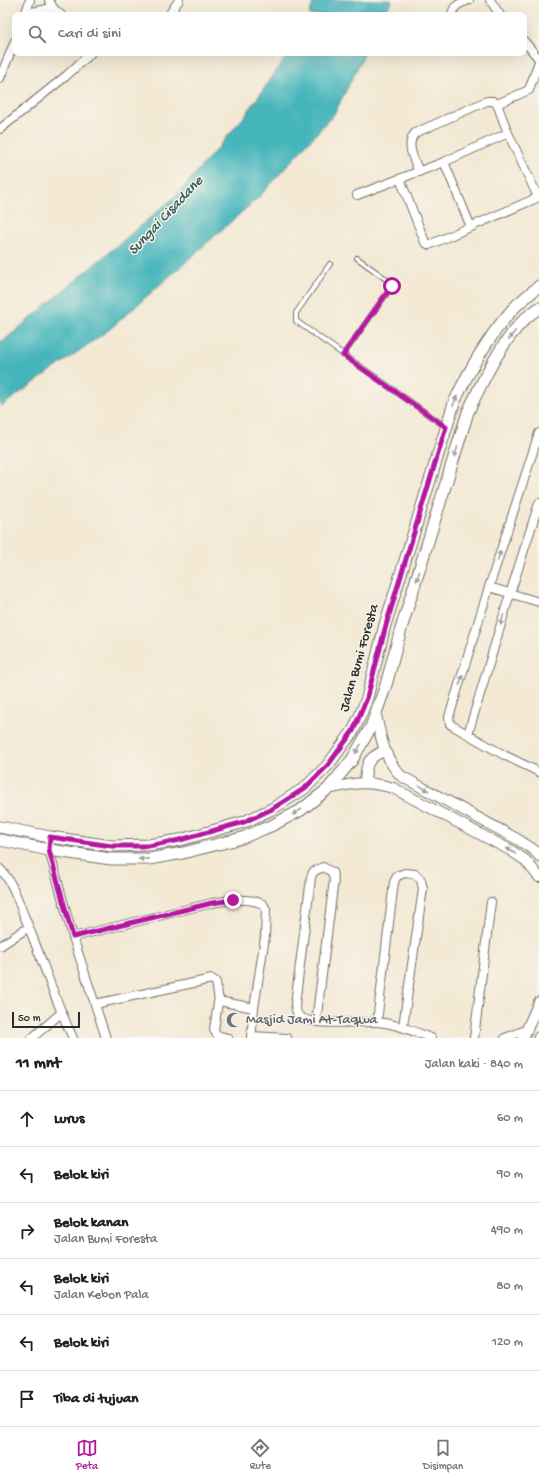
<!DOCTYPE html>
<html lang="id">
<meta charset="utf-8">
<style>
body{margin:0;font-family:"Gochi Hand",sans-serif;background:#f6f6f6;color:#202124}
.scale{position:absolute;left:12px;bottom:10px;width:68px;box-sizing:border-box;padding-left:4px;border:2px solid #2b2b2b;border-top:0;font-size:11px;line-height:14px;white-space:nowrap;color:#2b2b2b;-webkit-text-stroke:3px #f7f3e8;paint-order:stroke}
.stop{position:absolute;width:12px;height:12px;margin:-9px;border:3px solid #b5179e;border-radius:50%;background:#fff}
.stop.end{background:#b5179e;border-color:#fff;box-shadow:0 1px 4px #0008}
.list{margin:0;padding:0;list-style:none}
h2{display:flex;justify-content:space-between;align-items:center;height:52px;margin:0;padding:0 16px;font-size:17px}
h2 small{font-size:13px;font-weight:400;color:#757577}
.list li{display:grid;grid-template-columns:26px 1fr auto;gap:12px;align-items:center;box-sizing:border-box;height:56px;padding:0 16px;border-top:1px solid #e0e0e0}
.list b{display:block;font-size:15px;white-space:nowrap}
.list p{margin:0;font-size:13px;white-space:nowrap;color:#757577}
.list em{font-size:13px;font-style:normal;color:#757577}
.icon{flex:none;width:22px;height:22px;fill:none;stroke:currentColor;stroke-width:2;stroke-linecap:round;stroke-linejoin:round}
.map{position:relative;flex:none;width:539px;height:1038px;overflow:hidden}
.search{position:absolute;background:#fff;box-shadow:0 4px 16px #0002;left:12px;right:12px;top:12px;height:44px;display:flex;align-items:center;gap:10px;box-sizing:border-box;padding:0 14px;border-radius:8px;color:#757577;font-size:15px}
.sheet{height:388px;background:#fff}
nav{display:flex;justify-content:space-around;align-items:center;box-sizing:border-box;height:56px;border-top:1px solid #e0e0e0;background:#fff;font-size:11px;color:#757577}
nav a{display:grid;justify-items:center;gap:2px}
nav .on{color:#b5179e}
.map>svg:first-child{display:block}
.water{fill:#45b5bc;stroke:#387074}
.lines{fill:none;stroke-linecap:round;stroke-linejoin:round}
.service-casing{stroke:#716e66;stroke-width:6}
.minor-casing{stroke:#716e66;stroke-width:10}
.tertiary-casing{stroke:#716e66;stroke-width:12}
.secondary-casing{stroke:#716e66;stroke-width:13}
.service{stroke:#fff;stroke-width:4}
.minor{stroke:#fff;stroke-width:8}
.tertiary{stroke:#fff;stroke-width:10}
.secondary{stroke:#fff;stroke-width:11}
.oneway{fill:#a0a0a0}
.route{stroke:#b5179e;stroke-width:5}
.labels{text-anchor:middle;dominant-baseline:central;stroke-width:3;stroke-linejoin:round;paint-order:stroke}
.street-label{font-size:14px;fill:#2b2b2b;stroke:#f7f3e8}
.worship-label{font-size:14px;fill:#5b616d;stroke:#f7f3e8;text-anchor:start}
.water-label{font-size:15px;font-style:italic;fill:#345b5e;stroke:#f7f3e8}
</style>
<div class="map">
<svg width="539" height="1038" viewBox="0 0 539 1038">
<rect width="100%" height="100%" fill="#f7f3e8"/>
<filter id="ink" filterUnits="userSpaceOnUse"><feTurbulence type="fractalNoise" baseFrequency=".025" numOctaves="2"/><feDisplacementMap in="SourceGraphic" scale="8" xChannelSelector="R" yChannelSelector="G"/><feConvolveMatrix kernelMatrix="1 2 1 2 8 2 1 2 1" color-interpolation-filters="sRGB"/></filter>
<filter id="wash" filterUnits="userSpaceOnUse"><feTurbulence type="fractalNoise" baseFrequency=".012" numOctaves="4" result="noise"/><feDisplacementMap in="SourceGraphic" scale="16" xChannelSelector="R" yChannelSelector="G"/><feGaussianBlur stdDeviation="0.9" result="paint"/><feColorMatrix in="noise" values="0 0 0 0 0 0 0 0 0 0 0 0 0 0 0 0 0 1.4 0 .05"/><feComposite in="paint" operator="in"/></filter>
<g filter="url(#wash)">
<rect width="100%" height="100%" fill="#f3e9d4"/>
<g class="water">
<polygon points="314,0 392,0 384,15 309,15"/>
<polygon points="289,53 365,53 334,114 260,196 110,329 0,407 0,342 7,338 176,196 244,117"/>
</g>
</g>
<g filter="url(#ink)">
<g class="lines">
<defs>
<g id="service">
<polyline points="330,264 296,313 296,321 446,427"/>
<polyline points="343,355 392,286 390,282 357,258"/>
</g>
<g id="minor">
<polyline points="49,0 53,8 61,15"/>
<polyline points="490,0 500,15"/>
<polyline points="26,13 53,8"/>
<polyline points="25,15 30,0"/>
<polyline points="169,15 179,0"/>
<path d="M452,15C453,5 461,3 469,0"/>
<polyline points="524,41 539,59"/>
<polyline points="0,78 15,41"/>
<polyline points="497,104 529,90 539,61"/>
<polyline points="0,129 66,76 90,54"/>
<polyline points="444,162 471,227"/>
<path d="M419,172C414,159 405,145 415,133L487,101H493L497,104L508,133L538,197"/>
<polyline points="400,179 425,242 429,245 539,197"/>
<polyline points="357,195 444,162 508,133"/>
<polyline points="539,433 489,587 449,717 450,724 453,726 504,755 539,772"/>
<polyline points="489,587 539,602"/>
<polyline points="468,734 510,594 539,503"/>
<polyline points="50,837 49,850 73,937 106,1038"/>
<path d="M0,869C13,882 18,901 25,918C42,958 54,999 73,1038"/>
<path d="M73,937L212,903C229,900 247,897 263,904L266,909L265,937L254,1008L251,1038"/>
<polyline points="0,946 29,927"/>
<polyline points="219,1001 218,1002 214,1030 217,1035 228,1038"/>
<polyline points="219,1001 254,1008"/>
<polyline points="95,1004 212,979 216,982 219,1001"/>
<path d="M316,1022L334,880L332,872L323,867L313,872L311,878L295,1004C296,1009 296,1013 299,1016C309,1027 362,1021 378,1022C397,1024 413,1031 431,1038"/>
<polyline points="377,1022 394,882 397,876 405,873 415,874 421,880 423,889 403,1026"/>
<polyline points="251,1036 287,1038"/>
<polyline points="32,1038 61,1013"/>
<polyline points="474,1038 491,902"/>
<polyline points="505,1038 526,1030"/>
</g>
<g id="tertiary">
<path d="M376,715C381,738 384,758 401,776L517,839L534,850L539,856"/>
<path d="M365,782C366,764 367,758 384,751"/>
<path d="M328,789C354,783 366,780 393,788L510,850L525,860L539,877"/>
<polyline points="523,1038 539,1002"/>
<polyline points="539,1038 539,1037"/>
</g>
<g id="secondary">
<path d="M0,827L50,837L112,846L148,845L180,840L244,822L272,809L305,788L328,765L353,731L360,716L367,698L385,625L454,403C469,370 487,339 511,311C519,302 530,294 539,286"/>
<path d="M0,840L49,850L111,859H149L183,853L242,838L273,825L301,810L328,789L352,760L371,727L386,685L401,629L468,412C482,382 499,346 522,322C527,316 534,312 539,308"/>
</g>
</defs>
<use href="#service" class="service-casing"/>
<use href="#minor" class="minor-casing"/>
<use href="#tertiary" class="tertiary-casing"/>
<use href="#secondary" class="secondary-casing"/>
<use href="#service" class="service"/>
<use href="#minor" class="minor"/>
<use href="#tertiary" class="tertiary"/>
<use href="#secondary" class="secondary"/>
</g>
<defs><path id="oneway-solid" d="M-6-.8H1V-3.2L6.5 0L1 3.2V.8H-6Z"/></defs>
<g class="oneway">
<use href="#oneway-solid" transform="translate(512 335) rotate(127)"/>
<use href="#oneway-solid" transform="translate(455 401) rotate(-68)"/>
<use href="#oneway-solid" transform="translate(456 452) rotate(107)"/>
<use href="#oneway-solid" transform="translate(499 556) rotate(-72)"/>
<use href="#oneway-solid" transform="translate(418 576) rotate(107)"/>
<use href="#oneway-solid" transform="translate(502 620) rotate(107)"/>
<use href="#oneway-solid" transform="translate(461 680) rotate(-73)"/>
<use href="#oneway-solid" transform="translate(358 749) rotate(121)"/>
<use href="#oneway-solid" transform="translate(424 788) rotate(29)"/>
<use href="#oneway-solid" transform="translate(297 812) rotate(150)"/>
<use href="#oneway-solid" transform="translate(511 851) rotate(-147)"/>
<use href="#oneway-solid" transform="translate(144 859) rotate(179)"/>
</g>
</g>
<g class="lines" filter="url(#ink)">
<polyline class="route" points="233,900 212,903 73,937 49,850 50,837 112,846 148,846 180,840 244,822 272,809 305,788 328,765 353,731 367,698 386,625 446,427 343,355 392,286"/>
</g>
<defs>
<symbol id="mosque-bare" viewBox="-9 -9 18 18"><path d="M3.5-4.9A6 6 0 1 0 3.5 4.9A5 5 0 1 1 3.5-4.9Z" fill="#6b7280" stroke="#f7f3e8" stroke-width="2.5" paint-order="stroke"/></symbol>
</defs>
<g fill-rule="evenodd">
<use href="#mosque-bare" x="223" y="1009" width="22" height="22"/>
</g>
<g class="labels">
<g class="street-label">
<text transform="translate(360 658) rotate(-74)">Jalan Bumi Foresta</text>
</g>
<g class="worship-label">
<text x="246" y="1020">Masjid Jami At-Taqwa</text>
</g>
<g class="water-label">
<text transform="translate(166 216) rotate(-47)">Sungai Cisadane</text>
</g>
</g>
</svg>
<div class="scale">50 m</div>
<div class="stop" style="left:392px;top:286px"></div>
<div class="stop end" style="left:233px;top:900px"></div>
<div class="search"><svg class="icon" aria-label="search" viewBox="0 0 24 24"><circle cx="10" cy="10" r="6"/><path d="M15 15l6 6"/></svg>Cari di sini</div>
</div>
<section class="sheet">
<h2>11 mnt<small>Jalan kaki · 840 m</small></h2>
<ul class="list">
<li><svg class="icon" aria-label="ahead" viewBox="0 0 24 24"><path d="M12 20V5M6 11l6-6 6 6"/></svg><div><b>Lurus</b></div><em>60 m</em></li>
<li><svg class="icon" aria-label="left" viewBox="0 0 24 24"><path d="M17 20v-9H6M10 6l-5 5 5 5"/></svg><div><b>Belok kiri</b></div><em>90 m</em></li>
<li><svg class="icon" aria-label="right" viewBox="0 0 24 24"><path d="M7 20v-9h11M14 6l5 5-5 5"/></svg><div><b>Belok kanan</b><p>Jalan Bumi Foresta</p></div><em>490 m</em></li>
<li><svg class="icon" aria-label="left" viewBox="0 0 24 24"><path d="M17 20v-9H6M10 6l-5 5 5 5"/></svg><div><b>Belok kiri</b><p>Jalan Kebon Pala</p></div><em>80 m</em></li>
<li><svg class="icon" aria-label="left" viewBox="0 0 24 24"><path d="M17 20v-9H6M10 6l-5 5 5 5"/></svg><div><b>Belok kiri</b></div><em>120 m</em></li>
<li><svg class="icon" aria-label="arrive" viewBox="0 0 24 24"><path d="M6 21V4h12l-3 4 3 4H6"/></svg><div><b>Tiba di tujuan</b></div></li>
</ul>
</section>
<nav>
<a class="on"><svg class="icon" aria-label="map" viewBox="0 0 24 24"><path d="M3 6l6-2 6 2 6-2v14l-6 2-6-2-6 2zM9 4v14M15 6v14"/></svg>Peta</a>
<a><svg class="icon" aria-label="directions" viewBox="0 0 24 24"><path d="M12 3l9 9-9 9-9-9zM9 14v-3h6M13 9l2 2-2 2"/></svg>Rute</a>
<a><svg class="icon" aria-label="saved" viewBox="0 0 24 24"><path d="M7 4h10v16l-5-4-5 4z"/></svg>Disimpan</a>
</nav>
